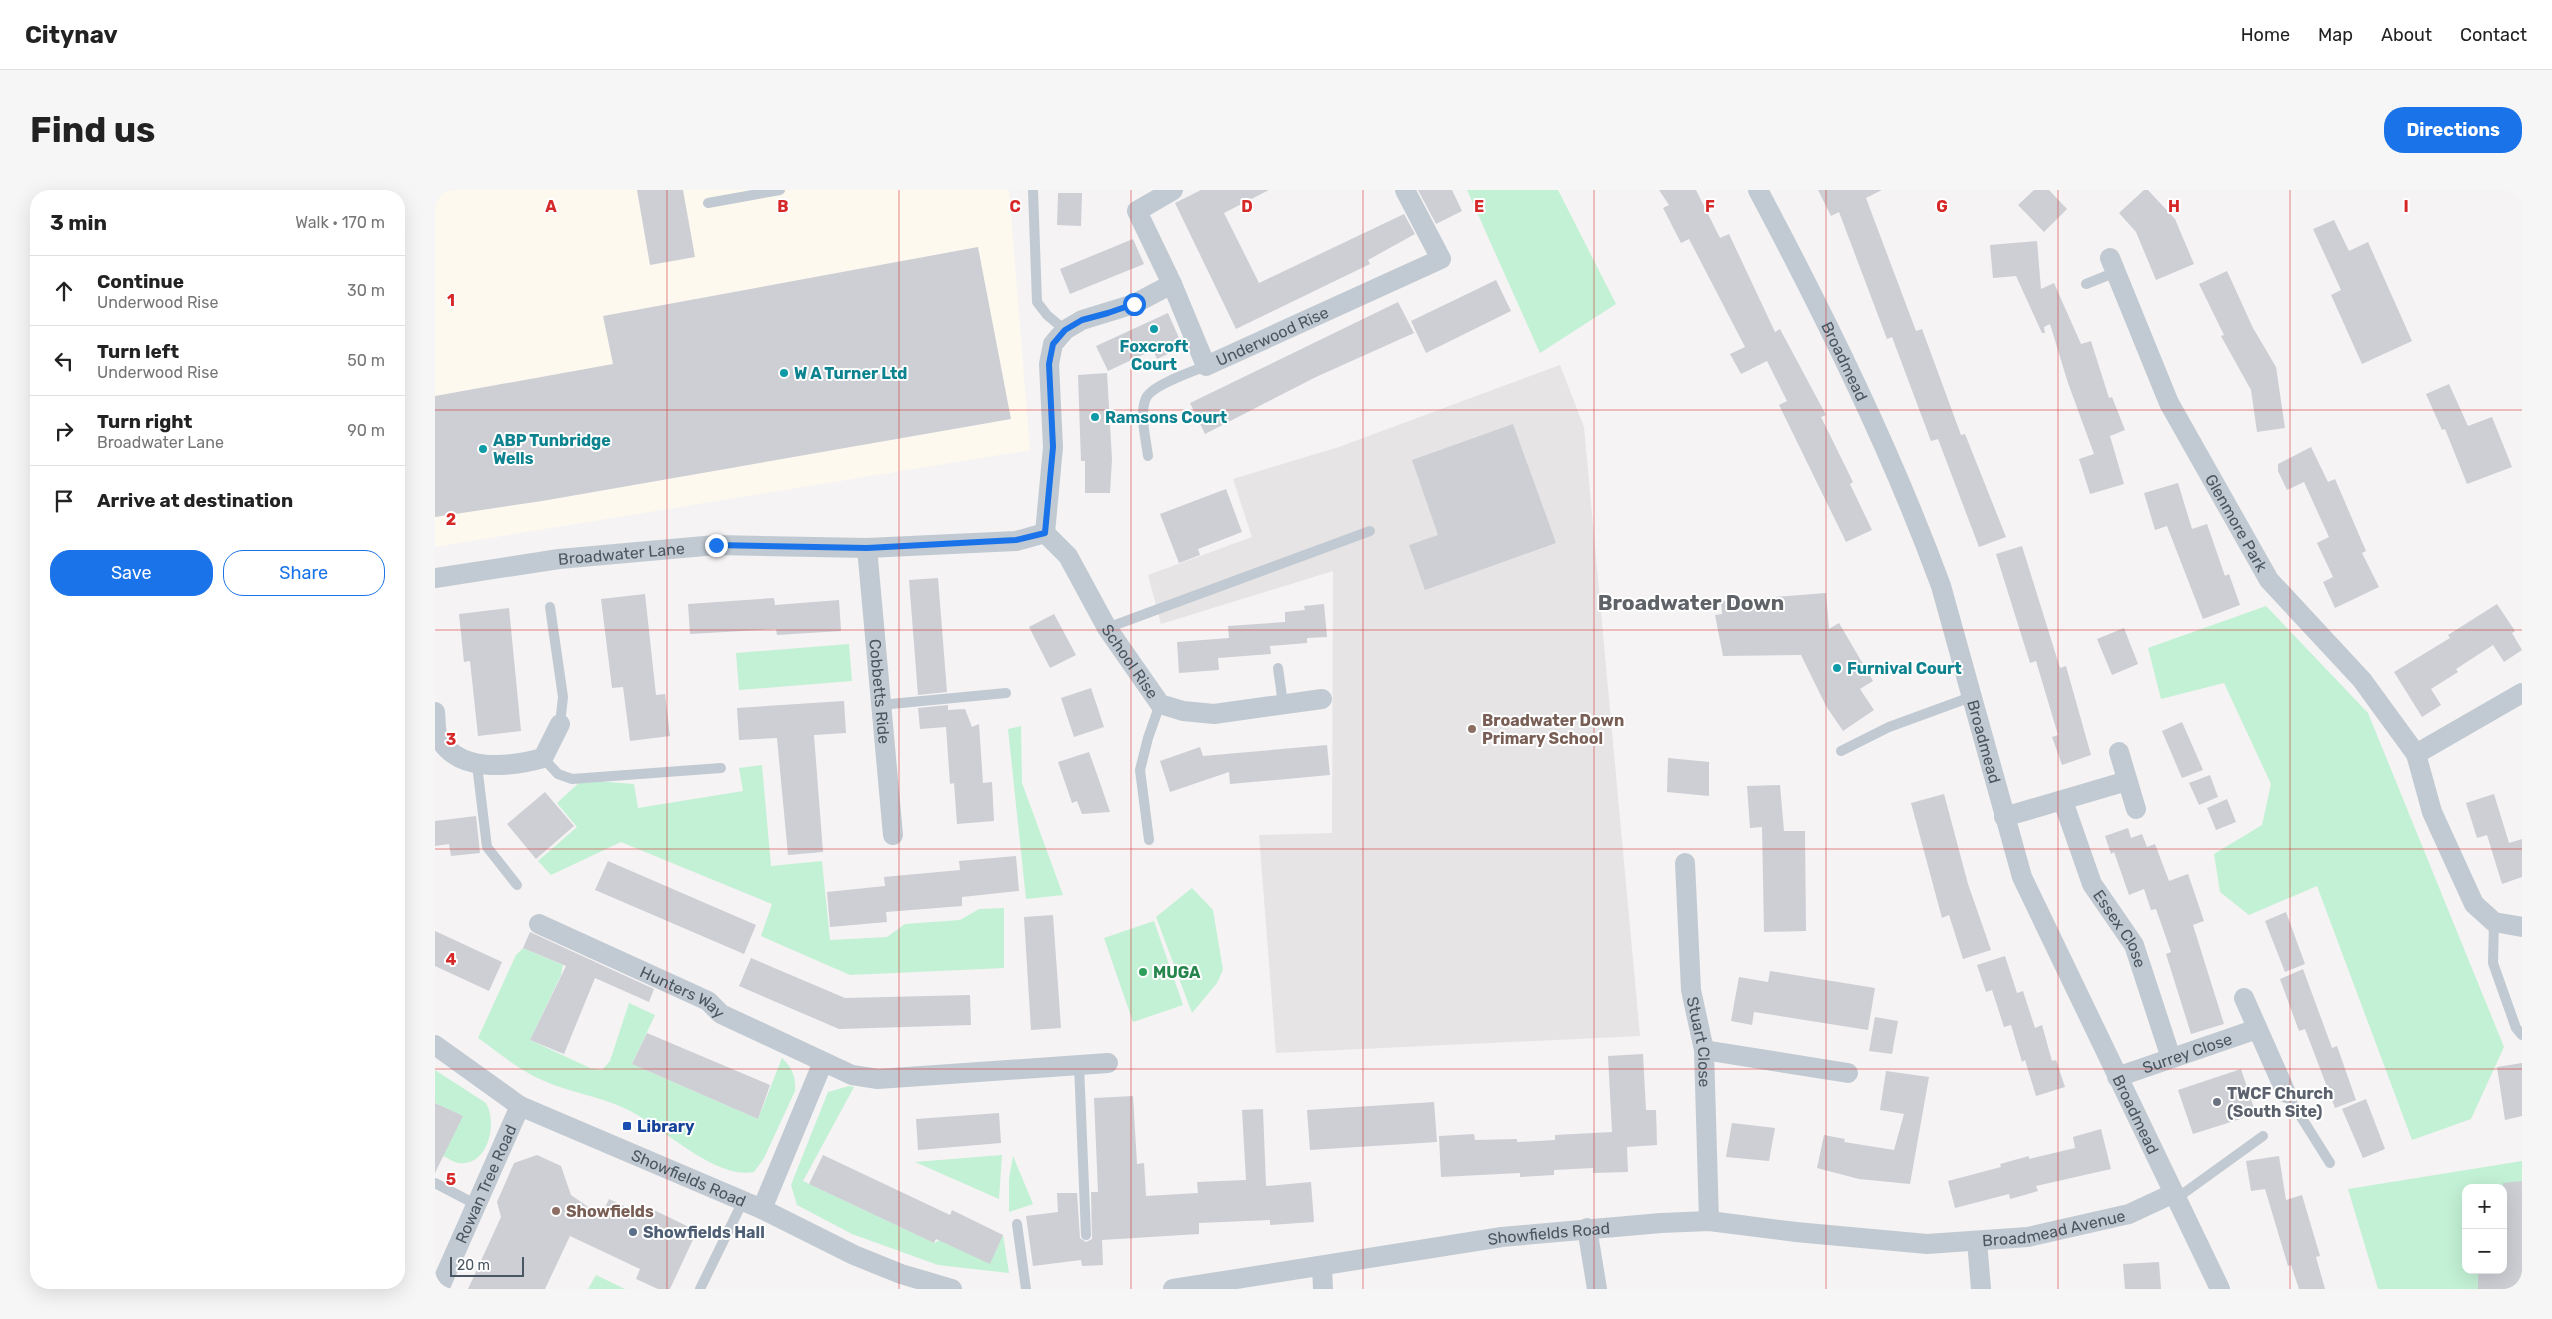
<!DOCTYPE html>
<meta charset="utf-8">
<style>
body{margin:0;font-family:Rubik,sans-serif;background:#f6f6f6;color:#222}
.controls{position:absolute;right:15px;bottom:15px;display:grid;overflow:hidden;border-radius:10px;box-shadow:0 5px 20px #0002}
.controls button{width:45px;height:45px;display:grid;place-items:center;padding:0;border:0;border-bottom:1px solid #e0e0e0;background:#fff;color:#222;font:25px sans-serif}
.scale{position:absolute;left:15px;bottom:12px;width:74px;box-sizing:border-box;padding-left:5px;border:2px solid #4a5661;border-top:0;font-size:14px;line-height:18px;white-space:nowrap;color:#4a5661;-webkit-text-stroke:4px #fff;paint-order:stroke}
.stop{position:absolute;width:15px;height:15px;margin:-11px;border:4px solid #1a73e8;border-radius:50%;background:#fff}
.stop.end{background:#1a73e8;border-color:#fff;box-shadow:0 1px 5px #0008}
.list{margin:0;padding:0;list-style:none}
h2{display:flex;justify-content:space-between;align-items:center;height:65px;margin:0;padding:0 20px;font-size:21px}
h2 small{font-size:16px;font-weight:400;color:#767676}
.list li{display:grid;grid-template-columns:32px 1fr auto;gap:15px;align-items:center;box-sizing:border-box;height:70px;padding:0 20px;border-top:1px solid #e0e0e0}
.list b{display:block;font-size:19px;white-space:nowrap}
.list p{margin:0;font-size:16px;white-space:nowrap;color:#767676}
.list em{font-size:16px;font-style:normal;color:#767676}
.actions{display:flex;gap:10px;padding:15px 20px}
.actions a{flex:1;padding:11px 0;border:1px solid #1a73e8;border-radius:20px;text-align:center;font-size:18px;color:#1a73e8}
.actions .main{background:#1a73e8;color:#fff}
.icon{flex:none;width:28px;height:28px;fill:none;stroke:currentColor;stroke-width:2;stroke-linecap:round;stroke-linejoin:round}
.map{position:relative;flex:none;width:2087px;height:1099px;overflow:hidden;border-radius:20px}
header{display:flex;align-items:center;gap:30px;box-sizing:border-box;height:70px;padding:0 25px;background:#fff;border-bottom:1px solid #e0e0e0}
header strong{font-size:24px}
nav{display:flex;gap:28px;margin-inline-start:auto;font-size:18px}
.intro{display:flex;align-items:center;justify-content:space-between;box-sizing:border-box;height:120px;padding:0 30px}
h1{margin:0;font-size:35px}
.button{padding:12px 22px;border-radius:20px;background:#1a73e8;color:#fff;font-size:18px;font-weight:700}
main{display:flex;gap:30px;padding:0 30px}
aside{flex:1;background:#fff;border-radius:20px;box-shadow:0 5px 20px #0002}
.map>svg:first-child{display:block}
.commercial{fill:#fdf9ef}
.education{fill:#e6e4e5}
.green{fill:#c3f1d5;fill-rule:evenodd}
.building{fill:#cdcfd5}
.lines{fill:none;stroke-linecap:round;stroke-linejoin:round}
.lane{stroke:#c1cad2;stroke-width:10}
.street{stroke:#c1cad2;stroke-width:20}
.route{stroke:#1a73e8;stroke-width:6}
.grid{fill:none;stroke:#d62828;stroke-width:1;stroke-opacity:0.55}
.culture-dot{fill:#0f9aa8;stroke:#fff;stroke-width:2}
.education-dot{fill:#8d6e63;stroke:#fff;stroke-width:2}
.leisure-dot{fill:#2e9e5b;stroke:#fff;stroke-width:2}
.worship-dot{fill:#6b7280;stroke:#fff;stroke-width:2}
.transit-dot{fill:#1a4fb4;stroke:#fff;stroke-width:2}
.service-dot{fill:#5c6f8a;stroke:#fff;stroke-width:2}
.labels{text-anchor:middle;dominant-baseline:central;stroke-width:4;stroke-linejoin:round;paint-order:stroke}
.street-label{font-size:16px;fill:#4a5661;stroke:#fff}
.culture-label{font-size:16px;font-weight:bold;fill:#0d838f;stroke:#fff;text-anchor:start}
.education-label{font-size:16px;font-weight:bold;fill:#785e54;stroke:#fff;text-anchor:start}
.leisure-label{font-size:16px;font-weight:bold;fill:#27864d;stroke:#fff;text-anchor:start}
.worship-label{font-size:16px;font-weight:bold;fill:#5b616d;stroke:#fff;text-anchor:start}
.transit-label{font-size:16px;font-weight:bold;fill:#164399;stroke:#fff;text-anchor:start}
.service-label{font-size:16px;font-weight:bold;fill:#4e5e75;stroke:#fff;text-anchor:start}
.district-label{font-size:21px;font-weight:bold;fill:#5f6368;stroke:#fff}
.grid-label{font-size:16px;text-anchor:middle;font-weight:bold;fill:#d62828;stroke:#fff;stroke-width:4;stroke-linejoin:round;paint-order:stroke}
</style>
<header>
<strong>Citynav</strong>
<nav><a>Home</a><a>Map</a><a>About</a><a>Contact</a></nav>
</header>
<div class="intro"><h1>Find us</h1><a class="button">Directions</a></div>
<main>
<aside>
<h2>3 min<small>Walk · 170 m</small></h2>
<ul class="list">
<li><svg class="icon" aria-label="ahead" viewBox="0 0 24 24"><path d="M12 20V5M6 11l6-6 6 6"/></svg><div><b>Continue</b><p>Underwood Rise</p></div><em>30 m</em></li>
<li><svg class="icon" aria-label="left" viewBox="0 0 24 24"><path d="M17 20v-9H6M10 6l-5 5 5 5"/></svg><div><b>Turn left</b><p>Underwood Rise</p></div><em>50 m</em></li>
<li><svg class="icon" aria-label="right" viewBox="0 0 24 24"><path d="M7 20v-9h11M14 6l5 5-5 5"/></svg><div><b>Turn right</b><p>Broadwater Lane</p></div><em>90 m</em></li>
<li><svg class="icon" aria-label="arrive" viewBox="0 0 24 24"><path d="M6 21V4h12l-3 4 3 4H6"/></svg><div><b>Arrive at destination</b></div></li>
</ul>
<div class="actions"><a class="main">Save</a><a>Share</a></div>
</aside>
<div class="map">
<svg width="2087" height="1099" viewBox="0 0 2087 1099">
<rect width="100%" height="100%" fill="#f5f3f3"/>
<polygon class="commercial" points="0,0 574,0 595,260 0,357"/>
<polygon class="education" points="1125,175 1149,237 1205,846 841,863 824,645 897,643 898,381 726,434 713,385 817,347 798,289 904,257"/>
<g class="green">
<polygon points="1032,0 1123,0 1181,114 1105,163"/>
<polygon points="1831,416 1933,523 2069,857 2036,929 1977,950 1882,696 1814,725 1785,702 1779,664 1827,635 1836,594 1789,493 1726,509 1713,458"/>
<polygon points="414,454 417,491 304,500 301,463"/>
<polygon points="586,536 587,593 628,705 591,709 573,539"/>
<polygon points="327,575 336,676 387,671 395,750 452,747 470,734 525,730 544,719 569,718 569,778 415,785 326,746 337,714 186,652 116,685 103,671 142,637 122,613 147,590 199,594 203,618 308,601 304,578"/>
<polygon points="757,698 778,720 788,780 782,793 757,823 721,727"/>
<polygon points="719,731 748,815 698,832 669,748"/>
<path d="M88,758L128,775L126,785L95,850L155,878L167,880L175,871L194,813L220,825L197,874L323,929L347,868C357,878 361,886 360,901L329,968L319,982C278,990 226,934 189,918C163,906 133,902 107,890C84,880 63,862 43,848L81,765Z"/>
<path d="M0,880L51,913C63,934 53,977 23,973C18,972 13,968 8,966L27,926L0,913Z"/>
<polygon points="414,896 419,897 368,991 499,1053 505,1050 555,1073 568,1045 574,1083 503,1075 417,1044 362,1015 356,995 393,902"/>
<polygon points="567,965 564,1009 480,972"/>
<polygon points="578,966 598,1014 574,1022 574,989"/>
<path d="M2087,971V1099H1943L1913,999ZM2031,998H2068V1080H2031Z"/>
<polygon points="161,1085 190,1099 153,1099"/>
</g>
<g class="building">
<polygon points="202,0 248,0 260,67 215,75"/>
<polygon points="766,0 834,0 789,23 824,93 969,24 980,44 933,70 935,74 801,139 740,13"/>
<polygon points="983,0 1017,0 1027,21 1001,34"/>
<polygon points="1224,0 1261,0 1285,48 1294,44 1340,142 1345,139 1391,225 1386,227 1418,292 1415,294 1437,340 1411,352 1344,215 1352,211 1332,171 1306,184 1295,164 1310,157 1254,49 1246,53 1228,18 1234,15"/>
<polygon points="1383,0 1447,0 1431,8 1481,141 1487,139 1526,245 1530,244 1571,347 1544,357 1503,249 1496,251 1457,147 1452,149 1404,22 1396,26"/>
<polygon points="1599,0 1614,0 1632,19 1609,42 1583,15"/>
<polygon points="1709,0 1713,0 1740,29 1759,74 1721,90 1701,42 1684,23"/>
<polygon points="623,3 647,3 646,36 622,35"/>
<polygon points="1899,30 1914,61 1933,52 1977,151 1927,174 1896,105 1906,100 1878,39"/>
<polygon points="698,49 709,74 635,104 625,79"/>
<polygon points="1602,51 1606,99 1619,93 1646,154 1656,151 1674,208 1677,207 1690,240 1675,246 1689,294 1655,304 1644,269 1659,264 1633,193 1615,134 1609,137 1610,143 1607,143 1581,86 1558,88 1555,55"/>
<polygon points="543,57 576,229 107,311 0,327 0,206 178,174 168,126"/>
<polygon points="1792,81 1818,138 1841,177 1850,238 1822,242 1816,200 1786,146 1789,145 1764,94"/>
<polygon points="1061,90 1076,121 991,163 976,131"/>
<polygon points="963,112 979,143 881,187 770,244 755,213"/>
<polygon points="733,123 748,157 722,169 718,160 673,181 661,156"/>
<polygon points="672,183 677,269 675,303 650,303 650,271 646,271 643,185"/>
<polygon points="2014,194 2033,236 2057,227 2077,277 2032,294 2010,239 2007,240 1991,204"/>
<polygon points="1078,234 1121,353 990,400 974,355 1003,345 977,270"/>
<polygon points="1876,257 1893,292 1900,289 1931,361 1927,363 1944,397 1900,418 1888,392 1898,387 1882,353 1894,347 1869,292 1852,300 1843,281 1843,274"/>
<polygon points="1743,293 1757,339 1772,334 1790,386 1794,384 1805,415 1768,429 1732,336 1720,340 1709,303"/>
<polygon points="791,299 807,342 763,359 765,365 744,373 725,324"/>
<polygon points="1587,356 1625,478 1631,476 1656,565 1627,575 1617,547 1623,545 1601,471 1595,473 1561,364"/>
<polygon points="503,388 512,502 483,505 474,390"/>
<polygon points="1391,403 1394,439 1404,433 1438,491 1425,499 1439,520 1408,541 1391,516 1366,465 1288,466 1280,425 1287,424 1286,411"/>
<polygon points="210,404 221,505 230,504 235,546 195,551 188,497 177,498 166,409"/>
<polygon points="339,408 340,415 404,410 406,441 342,445 341,439 255,444 253,414"/>
<polygon points="889,414 892,447 872,448 872,453 835,456 836,464 783,468 784,480 744,483 742,452 794,448 793,436 850,432 850,422 870,420 869,416"/>
<polygon points="2062,414 2080,441 2077,443 2087,460 2069,472 2058,455 2021,479 2023,482 1996,499 2006,515 1987,527 1959,482 2015,448 2013,445"/>
<polygon points="74,418 86,541 43,546 35,471 29,472 24,424"/>
<polygon points="619,424 641,465 615,478 594,437"/>
<polygon points="1689,438 1703,474 1677,485 1662,449"/>
<polygon points="656,498 669,537 639,547 626,508"/>
<polygon points="409,511 411,543 379,545 388,662 353,665 342,548 304,550 302,518"/>
<polygon points="513,515 513,520 530,519 537,537 544,534 548,593 557,592 559,631 522,634 519,593 515,594 511,537 485,539 483,518"/>
<polygon points="1747,532 1768,580 1747,588 1727,541"/>
<polygon points="892,555 895,585 795,594 794,582 735,602 725,571 765,557 768,566"/>
<polygon points="654,562 664,590 675,622 647,624 642,611 637,613 623,572"/>
<polygon points="1233,568 1274,572 1274,606 1232,602"/>
<polygon points="1775,585 1783,607 1764,615 1754,593"/>
<polygon points="1345,595 1349,641 1370,641 1371,741 1329,742 1327,637 1315,638 1312,596"/>
<polygon points="110,602 139,636 101,669 72,634"/>
<polygon points="1509,604 1533,694 1556,760 1528,769 1514,725 1507,728 1476,613"/>
<polygon points="2059,604 2074,653 2087,649 2087,687 2067,694 2052,645 2042,648 2031,613"/>
<polygon points="1792,609 1801,632 1781,640 1772,618"/>
<polygon points="41,626 45,663 16,666 14,654 0,656 0,631"/>
<polygon points="1693,638 1696,648 1707,644 1712,657 1720,654 1734,691 1753,684 1769,731 1758,735 1789,834 1756,844 1731,764 1736,762 1721,719 1716,720 1709,699 1694,705 1679,662 1676,664 1670,646"/>
<polygon points="581,666 584,701 527,707 527,716 451,722 452,732 395,737 392,702 450,696 449,687 525,680 524,671"/>
<polygon points="173,671 321,735 309,764 160,700"/>
<polygon points="1851,722 1870,774 1850,782 1830,731"/>
<polygon points="618,725 626,838 596,840 589,727"/>
<polygon points="0,741 67,772 54,801 0,776"/>
<polygon points="95,742 219,799 214,812 160,788 129,864 95,850 131,776 88,758"/>
<polygon points="1570,766 1582,803 1588,801 1600,838 1607,835 1617,871 1621,870 1630,897 1601,906 1590,870 1587,872 1576,835 1569,837 1557,800 1551,802 1542,775"/>
<polygon points="316,768 410,808 535,805 536,835 404,839 304,796"/>
<polygon points="1868,779 1897,858 1902,856 1921,910 1900,918 1870,839 1864,841 1845,789"/>
<polygon points="1335,781 1440,798 1433,840 1319,822 1317,835 1296,831 1304,787 1333,792"/>
<polygon points="1440,827 1463,831 1457,864 1434,861"/>
<polygon points="212,843 335,895 323,929 197,874"/>
<polygon points="1208,864 1211,920 1221,920 1222,955 1192,957 1193,982 1158,983 1158,978 1119,980 1119,985 1085,987 1085,983 1006,987 1004,946 1039,944 1040,950 1082,949 1082,952 1120,950 1120,945 1177,942 1173,866"/>
<polygon points="2087,873 2087,926 2070,930 2062,877"/>
<polygon points="1806,879 1821,924 1758,944 1743,900"/>
<polygon points="1451,881 1494,887 1475,994 1424,989 1382,978 1389,945 1410,949 1409,952 1459,960 1469,924 1445,920"/>
<polygon points="698,906 702,974 709,973 711,1006 763,1003 762,992 811,990 807,920 828,919 831,996 876,992 879,1032 835,1035 835,1030 764,1033 764,1044 667,1050 668,1075 647,1076 646,1070 598,1076 591,1026 623,1022 622,1003 642,1003 645,1048 651,1052 657,1049 656,1002 663,1002 659,908"/>
<polygon points="1931,909 1950,959 1928,968 1907,919"/>
<polygon points="999,912 1002,952 875,960 872,920"/>
<polygon points="0,913 28,926 0,983"/>
<polygon points="564,923 566,953 483,960 481,929"/>
<polygon points="1297,933 1340,938 1334,971 1291,967"/>
<polygon points="1666,939 1676,979 1601,996 1603,1001 1575,1009 1574,1004 1520,1018 1513,991 1566,977 1565,974 1594,966 1594,969 1640,958 1638,947"/>
<polygon points="102,965 126,976 136,1005 166,1026 174,1009 215,1028 219,1020 262,1041 235,1099 223,1099 201,1089 205,1079 135,1046 110,1099 33,1099 66,1027 62,1012 79,973"/>
<polygon points="388,965 515,1025 517,1020 568,1045 555,1074 501,1049 499,1053 374,994"/>
<polygon points="1844,966 1851,1010 1867,1005 1885,1066 1881,1067 1890,1099 1864,1099 1856,1075 1853,1076 1830,999 1816,1001 1811,971"/>
<polygon points="2087,991 2087,1099 2043,1099 2043,1080 2068,1080 2068,993"/>
<polygon points="1724,1072 1726,1099 1690,1099 1688,1074"/>
</g>
<g class="lines">
<g class="lane">
<polyline points="598,0 602,112 612,125 630,140"/>
<polyline points="273,13 345,0"/>
<polyline points="1651,94 1681,82"/>
<path d="M713,266C711,249 704,224 711,208C717,195 756,182 771,176"/>
<polyline points="115,417 128,507 125,534"/>
<polyline points="672,438 935,341"/>
<polyline points="843,478 848,514"/>
<polyline points="445,515 571,503"/>
<polyline points="1406,561 1454,537 1536,507"/>
<polyline points="108,568 123,584 137,589 286,578"/>
<polyline points="42,575 52,657 82,695"/>
<polyline points="714,650 705,580 713,548 725,514"/>
<polyline points="2059,732 2058,773 2081,838 2087,845"/>
<polyline points="644,875 651,1045"/>
<polyline points="1851,903 1895,973"/>
<polyline points="0,993 42,1015"/>
<polyline points="1742,1008 1828,946"/>
<polyline points="582,1034 591,1099"/>
<polyline points="265,1099 308,1011"/>
</g>
<g class="street">
<path id="s1" d="M738,0L702,21L737,94L771,176L1006,69L970,0"/>
<path id="s2" d="M1323,0C1391,128 1456,260 1506,396L1587,687L1785,1099"/>
<path id="s3" d="M1675,68L1734,213L1834,390L1927,490L1981,564L1997,622L2039,714L2059,732L2087,737"/>
<path id="s4" d="M610,343L633,366L672,438L725,514L748,521L779,524L887,509"/>
<polyline points="610,343 618,257 614,174 618,154 630,140 647,130 699,114 737,94"/>
<path id="s5" d="M432,358L458,645"/>
<path id="s6" d="M0,388L124,369L281,355L432,358L581,351L610,343"/>
<path d="M0,522C1,529 0,540 3,546C22,584 75,577 108,568L125,534"/>
<polyline points="1684,562 1701,619"/>
<polyline points="1981,564 2087,503"/>
<path id="s7" d="M1628,611L1657,694L1699,755L1736,868"/>
<polyline points="1569,627 1692,591"/>
<path id="s8" d="M1250,673L1256,800L1269,860L1274,1031"/>
<path id="s9" d="M104,734L273,811L286,824L417,885L443,889L673,873"/>
<polyline points="1809,808 1851,903"/>
<path id="s10" d="M0,855L85,916L327,1019L419,1065L466,1084L517,1099"/>
<polyline points="1269,860 1413,883"/>
<path id="s11" d="M1682,887L1822,839"/>
<polyline points="327,1019 388,872"/>
<polyline points="1152,1038 1162,1099"/>
<polyline points="1542,1051 1546,1099"/>
<polyline points="887,1076 888,1099"/>
<path id="s12" d="M4,1099L85,916"/>
<path id="s13" d="M738,1099L1067,1047L1226,1033L1274,1031L1361,1042L1492,1054L1593,1047L1694,1024L1739,1003"/>
</g>
</g>
<g class="lines">
<polyline class="route" points="281,355 432,358 581,350 610,343 618,257 614,174 618,154 630,140 647,130 673,123 699,114"/>
</g>
<path class="grid" d="M232,0V1099M464,0V1099M696,0V1099M928,0V1099M1159,0V1099M1391,0V1099M1623,0V1099M1855,0V1099M0,220H2087M0,440H2087M0,659H2087M0,879H2087"/>
<g class="culture-dot">
<circle cx="719" cy="139" r="5"/>
<circle cx="349" cy="183" r="5"/>
<circle cx="660" cy="227" r="5"/>
<circle cx="48" cy="259" r="5"/>
<circle cx="1402" cy="478" r="5"/>
</g>
<g class="education-dot">
<circle cx="1037" cy="539" r="5"/>
<circle cx="121" cy="1021" r="5"/>
</g>
<circle class="leisure-dot" cx="708" cy="782" r="5"/>
<circle class="worship-dot" cx="1782" cy="912" r="5"/>
<rect class="transit-dot" x="187" y="931" width="10" height="10" rx="2.5"/>
<circle class="service-dot" cx="198" cy="1042" r="5"/>
<g class="labels">
<g class="street-label">
<text stroke="none"><textPath href="#s1" startOffset="284">Underwood Rise</textPath></text>
<text stroke="none"><textPath href="#s2" startOffset="192">Broadmead</textPath></text>
<text stroke="none"><textPath href="#s3" startOffset="294">Glenmore Park</textPath></text>
<text stroke="none"><textPath href="#s6" startOffset="188">Broadwater Lane</textPath></text>
<text stroke="none"><textPath href="#s4" startOffset="155">School Rise</textPath></text>
<text stroke="none"><textPath href="#s5" startOffset="144">Cobbetts Ride</textPath></text>
<text stroke="none"><textPath href="#s2" startOffset="598">Broadmead</textPath></text>
<text stroke="none"><textPath href="#s7" startOffset="141">Essex Close</textPath></text>
<text stroke="none"><textPath href="#s9" startOffset="159">Hunters Way</textPath></text>
<text stroke="none"><textPath href="#s8" startOffset="180">Stuart Close</textPath></text>
<text stroke="none"><textPath href="#s11" startOffset="74">Surrey Close</textPath></text>
<text stroke="none"><textPath href="#s2" startOffset="1002">Broadmead</textPath></text>
<text stroke="none"><textPath href="#s10" startOffset="288">Showfields Road</textPath></text>
<text stroke="none"><textPath href="#s12" startOffset="115">Rowan Tree Road</textPath></text>
<text stroke="none"><textPath href="#s13" startOffset="888">Broadmead Avenue</textPath></text>
<text stroke="none"><textPath href="#s13" startOffset="380">Showfields Road</textPath></text>
</g>
<g class="culture-label">
<text x="719" y="156" text-anchor="middle">Foxcroft<tspan x="719" dy="18">Court</tspan></text>
<text x="359" y="183">W A Turner Ltd</text>
<text x="670" y="227">Ramsons Court</text>
<text x="58" y="250">ABP Tunbridge<tspan x="58" dy="18">Wells</tspan></text>
<text x="1412" y="478">Furnival Court</text>
</g>
<g class="education-label">
<text x="1047" y="530">Broadwater Down<tspan x="1047" dy="18">Primary School</tspan></text>
<text x="131" y="1021">Showfields</text>
</g>
<g class="leisure-label">
<text x="718" y="782">MUGA</text>
</g>
<g class="worship-label">
<text x="1792" y="903">TWCF Church<tspan x="1792" dy="18">(South Site)</tspan></text>
</g>
<g class="transit-label">
<text x="202" y="936">Library</text>
</g>
<g class="service-label">
<text x="208" y="1042">Showfields Hall</text>
</g>
<g class="district-label">
<text x="1256" y="412">Broadwater Down</text>
</g>
</g>
<g class="grid-label">
<text x="116" y="22">A</text>
<text x="348" y="22">B</text>
<text x="580" y="22">C</text>
<text x="812" y="22">D</text>
<text x="1044" y="22">E</text>
<text x="1275" y="22">F</text>
<text x="1507" y="22">G</text>
<text x="1739" y="22">H</text>
<text x="1971" y="22">I</text>
<text x="16" y="116">1</text>
<text x="16" y="335">2</text>
<text x="16" y="555">3</text>
<text x="16" y="775">4</text>
<text x="16" y="995">5</text>
</g>
</svg>
<div class="controls">
<button>+</button>
<button>−</button>
</div>
<div class="scale">20 m</div>
<div class="stop" style="left:699px;top:114px"></div>
<div class="stop end" style="left:281px;top:355px"></div>
</div>
</main>
